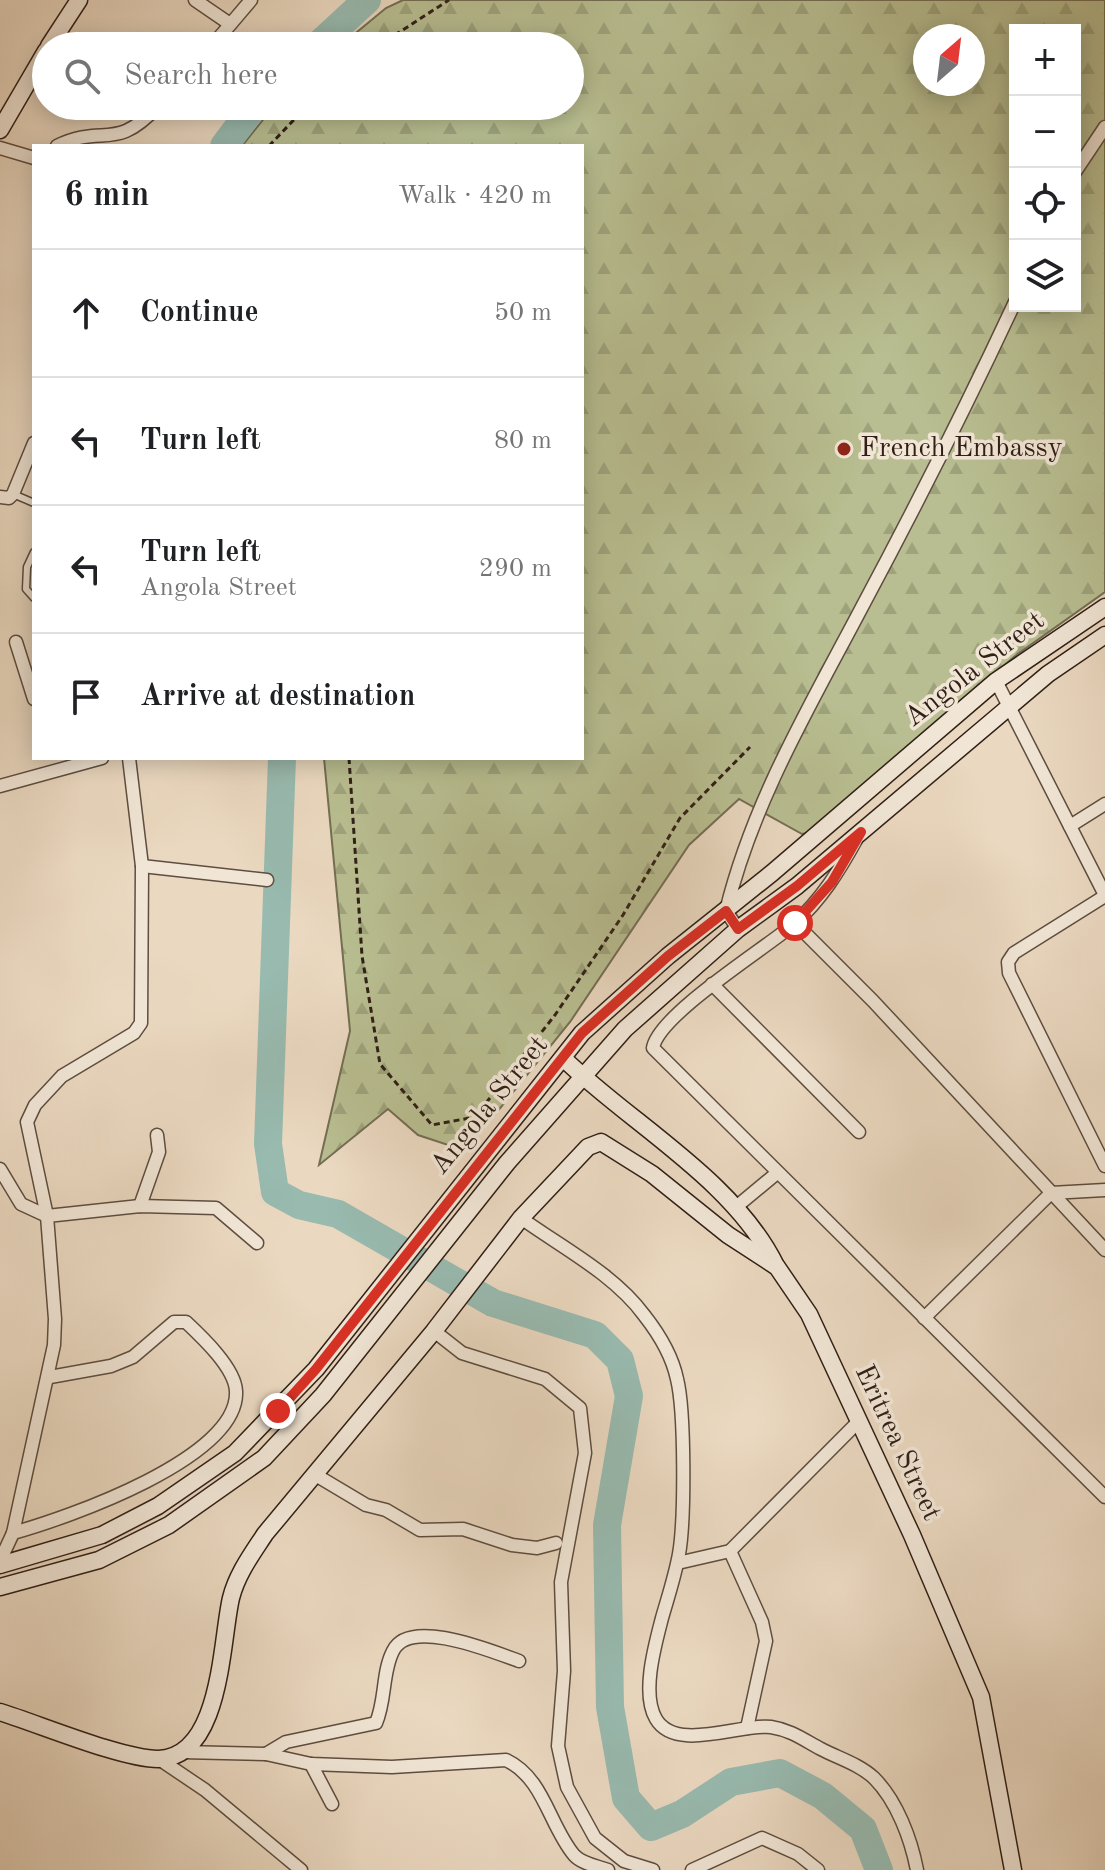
<!DOCTYPE html>
<meta charset="utf-8">
<style>
body{margin:0;font-family:"Old Standard TT",serif;background:#f2f2f2;color:#202124}
.controls{position:absolute;right:24px;top:24px;display:grid;overflow:hidden;border-radius:0px;box-shadow:0 4px 20px #0003}
.controls button{width:72px;height:72px;display:grid;place-items:center;padding:0;border:0;border-bottom:2px solid #e0e0e0;background:#fff;color:#202124;font:40px sans-serif}
.compass{position:absolute;left:913px;top:24px;width:72px;height:72px;border-radius:50%;background:#fff;box-shadow:0 4px 20px #0003;rotate:28deg}
.stop{position:absolute;width:24px;height:24px;margin:-18px;border:6px solid #d93025;border-radius:50%;background:#fff}
.stop.end{background:#d93025;border-color:#fff;box-shadow:0 2px 8px #0008}
.list{margin:0;padding:0;list-style:none}
h2{display:flex;justify-content:space-between;align-items:center;height:104px;margin:0;padding:0 32px;font-size:34px}
h2 small{font-size:26px;font-weight:400;color:#757577}
.list li{display:grid;grid-template-columns:52px 1fr auto;gap:24px;align-items:center;box-sizing:border-box;height:128px;padding:0 32px;border-top:2px solid #e0e0e0}
.list b{display:block;font-size:30px;white-space:nowrap}
.list p{margin:0;font-size:26px;white-space:nowrap;color:#757577}
.list em{font-size:26px;font-style:normal;color:#757577}
.icon{flex:none;width:44px;height:44px;fill:none;stroke:currentColor;stroke-width:2;stroke-linecap:round;stroke-linejoin:round}
.map{position:relative;flex:none;width:1105px;height:1870px;overflow:hidden}
.search{position:absolute;background:#fff;box-shadow:0 4px 20px #0003;left:32px;top:32px;width:552px;height:88px;display:flex;align-items:center;gap:20px;box-sizing:border-box;padding:0 28px;border-radius:44px;color:#757577;font-size:30px}
.panel{position:absolute;background:#fff;box-shadow:0 4px 20px #0003;left:32px;top:144px;width:552px;height:616px;border-radius:0px}
.map>svg:first-child{display:block}
.forest{fill:url(#forest-firs);stroke:#746e54;stroke-width:2;fill-rule:evenodd}
.lines{fill:none;stroke-linecap:round;stroke-linejoin:round}
.river{stroke:#98baaf;stroke-width:28}
.service-casing{stroke:#5e4d40;stroke-width:9}
.minor-casing{stroke:#5e4d40;stroke-width:15}
.secondary-casing{stroke:#301f16;stroke-width:19}
.path{stroke:#301f16;stroke-width:3;stroke-dasharray:6 4;stroke-linecap:butt}
.service{stroke:#f1e6d6;stroke-width:6}
.minor{stroke:#f1e6d6;stroke-width:12}
.secondary{stroke:#f1e6d6;stroke-width:16}
.route{stroke:#d93025;stroke-width:10}
.poi-dot{fill:#8f2418;stroke:#f1e6d6;stroke-width:3}
.labels{text-anchor:middle;dominant-baseline:central;stroke-width:7;stroke-linejoin:round;paint-order:stroke}
.poi-label{font-size:28px;fill:#301f16;stroke:#f1e6d6;text-anchor:start}
.street-label{font-size:28px;fill:#301f16;stroke:#f1e6d6}
</style>
<div class="map">
<svg width="1105" height="1870" viewBox="0 0 1105 1870">
<defs>
<pattern id="forest-firs" width="22" height="20" patternUnits="userSpaceOnUse" patternTransform="scale(2)"><rect width="22" height="20" fill="#b8be91"/><path d="M5 1l3.5 6h-7zM16 11l3.5 6h-7z" fill="#9ea37c"/></pattern>
</defs>
<rect width="100%" height="100%" fill="#ead8c0"/>
<filter id="stains"><feTurbulence type="fractalNoise" baseFrequency=".0025" numOctaves="4"/><feColorMatrix values="0 0 0 0 .2 0 0 0 0 .09 0 0 0 0 .02 0 0 0 .5 -.17"/></filter>
<radialGradient id="worn" r=".72"><stop offset=".6" stop-color="#630" stop-opacity="0"/><stop offset="1" stop-color="#630" stop-opacity=".3"/></radialGradient>
<path class="forest" d="M403,0H1105V592L1015,656L816,831L802,834L739,799L689,845L570,1022L493,1117L451,1146L418,1135L388,1109L319,1165L350,1031L324,758H582V146H242L274,106H570V46H340L386,8ZM1015,30H1075V306H1015ZM925,36H973V84H925Z"/>
<g class="lines">
<g class="river">
<polyline points="317,46 367,0"/>
<polyline points="224,146 254,106"/>
<polyline points="282,758 268,1144 275,1192 299,1205 338,1214 493,1303 595,1335 620,1360 629,1396 607,1525 610,1707 626,1798 651,1827 682,1814 731,1782 780,1773 823,1796 863,1829 879,1870"/>
</g>
<defs>
<g id="service">
<polyline points="13,494 34,503"/>
<polyline points="34,552 27,567 26,589 34,598"/>
</g>
<g id="minor">
<polyline points="195,0 230,24"/>
<polyline points="55,36 75,46"/>
<polyline points="88,46 104,46"/>
<polyline points="212,46 251,0"/>
<path d="M57,146C105,123 114,153 158,106"/>
<polyline points="0,148 34,158"/>
<polyline points="1075,172 1105,127"/>
<polyline points="0,497 9,498 13,494 34,443"/>
<polyline points="16,642 34,699"/>
<polyline points="996,681 1105,895"/>
<polyline points="0,786 102,758"/>
<polyline points="1070,826 1105,804"/>
<path d="M856,840C839,871 821,900 794,924C766,948 658,1015 653,1048L1105,1497"/>
<polyline points="142,866 267,880"/>
<polyline points="1105,896 1014,953 1008,962 1009,973 1105,1166"/>
<polyline points="795,923 873,1001 1105,1250"/>
<path d="M738,929L726,911C753,801 810,706 862,607C916,506 967,405 1015,302"/>
<polyline points="712,984 859,1132"/>
<polyline points="0,1169 21,1204 47,1216"/>
<polyline points="140,1206 159,1152 157,1135"/>
<polyline points="736,1207 777,1173"/>
<polyline points="47,1216 140,1206 216,1208 257,1243"/>
<path d="M521,1218C561,1247 614,1274 644,1315C659,1334 672,1355 677,1379C685,1411 685,1520 679,1554C675,1576 668,1597 662,1618C655,1645 641,1694 656,1719C676,1753 741,1723 771,1727C791,1730 804,1740 821,1749C838,1758 859,1764 874,1778C897,1801 911,1839 917,1870"/>
<polyline points="924,1318 1051,1193 1105,1190"/>
<polyline points="434,1331 462,1353 545,1379 580,1408 585,1453 561,1582 564,1671 558,1746 567,1787 595,1838 624,1861 653,1870"/>
<polyline points="314,1474 366,1505 386,1510 420,1530 463,1529 512,1545 537,1548 556,1543"/>
<path d="M13,1533C67,1518 240,1458 236,1391C235,1368 202,1337 186,1322H174L133,1357L111,1366L50,1377"/>
<polyline points="730,1551 762,1622 766,1641 747,1728"/>
<polyline points="0,1561 13,1533 54,1345 55,1319 47,1216 27,1122 35,1105 62,1076 134,1033 141,1023 142,866 129,758"/>
<polyline points="682,1562 730,1551 859,1421"/>
<path d="M182,1752L266,1754L311,1764L392,1767L506,1760C544,1778 549,1825 574,1855C582,1864 597,1866 608,1870"/>
<path d="M266,1754L286,1742L376,1723C386,1700 382,1672 393,1651C409,1617 491,1651 519,1661"/>
<polyline points="159,1759 205,1790 301,1870"/>
<polyline points="311,1764 332,1804"/>
<polyline points="692,1870 762,1838 798,1854 818,1870"/>
</g>
<g id="secondary">
<polyline points="49,46 79,0"/>
<polyline points="0,130 46,51"/>
<path d="M563,1058C631,1124 734,1180 776,1266"/>
<polyline points="0,1565 102,1535 158,1506 235,1453 316,1369 582,1033 668,956 772,873 996,681 1105,607"/>
<polyline points="0,1587 99,1560 169,1525 264,1458 323,1395 507,1163 625,1029 738,929 797,886 1048,674 1105,635"/>
<path d="M0,1712C39,1724 122,1759 158,1759C222,1758 221,1640 231,1598C237,1574 252,1554 265,1534L434,1331L521,1218L588,1147L601,1142L652,1174L728,1235L777,1267L809,1314L912,1535L981,1697L1013,1870"/>
</g>
</defs>
<use href="#service" class="service-casing"/>
<use href="#minor" class="minor-casing"/>
<use href="#secondary" class="secondary-casing"/>
<g class="path">
<polyline points="378,46 449,0"/>
<polyline points="269,146 307,106"/>
<polyline points="349,758 362,956 380,1064 432,1125 475,1117 555,1015 623,915 680,818 750,747"/>
</g>
<use href="#service" class="service"/>
<use href="#minor" class="minor"/>
<use href="#secondary" class="secondary"/>
</g>
<g class="lines">
<polyline class="route" points="278,1411 316,1369 582,1033 668,956 726,911 738,929 797,886 861,832 832,882 795,923"/>
</g>
<circle class="poi-dot" cx="844" cy="449" r="8"/>
<g class="labels">
<g class="poi-label">
<text x="860" y="449">French Embassy</text>
</g>
<g class="street-label">
<text transform="translate(975 670) rotate(-38)">Angola Street</text>
<text transform="translate(490 1106) rotate(-51)">Angola Street</text>
<text transform="translate(897 1443) rotate(65)">Eritrea Street</text>
</g>
</g>
<rect width="100%" height="100%" filter="url(#stains)"/>
<rect width="100%" height="100%" fill="url(#worn)"/>
</svg>
<div class="controls">
<button>+</button>
<button>−</button>
<button><svg class="icon" aria-label="locate" viewBox="0 0 24 24"><circle cx="12" cy="12" r="6"/><path d="M12 2v4M12 18v4M2 12h4M18 12h4"/></svg></button>
<button><svg class="icon" aria-label="layers" viewBox="0 0 24 24"><path d="M12 4l9 5-9 5-9-5zM3 14l9 5 9-5"/></svg></button>
</div>
<svg class="compass" viewBox="-18 -18 36 36"><path d="M0-13l5 13h-10z" fill="#e53935"/><path d="M0 13l5-13h-10z" fill="#757577"/></svg>
<div class="stop" style="left:795px;top:923px"></div>
<div class="stop end" style="left:278px;top:1411px"></div>
<div class="search"><svg class="icon" aria-label="search" viewBox="0 0 24 24"><circle cx="10" cy="10" r="6"/><path d="M15 15l6 6"/></svg>Search here</div>
<section class="panel">
<h2>6 min<small>Walk · 420 m</small></h2>
<ul class="list">
<li><svg class="icon" aria-label="ahead" viewBox="0 0 24 24"><path d="M12 20V5M6 11l6-6 6 6"/></svg><div><b>Continue</b></div><em>50 m</em></li>
<li><svg class="icon" aria-label="left" viewBox="0 0 24 24"><path d="M17 20v-9H6M10 6l-5 5 5 5"/></svg><div><b>Turn left</b></div><em>80 m</em></li>
<li><svg class="icon" aria-label="left" viewBox="0 0 24 24"><path d="M17 20v-9H6M10 6l-5 5 5 5"/></svg><div><b>Turn left</b><p>Angola Street</p></div><em>290 m</em></li>
<li><svg class="icon" aria-label="arrive" viewBox="0 0 24 24"><path d="M6 21V4h12l-3 4 3 4H6"/></svg><div><b>Arrive at destination</b></div></li>
</ul>
</section>
</div>
